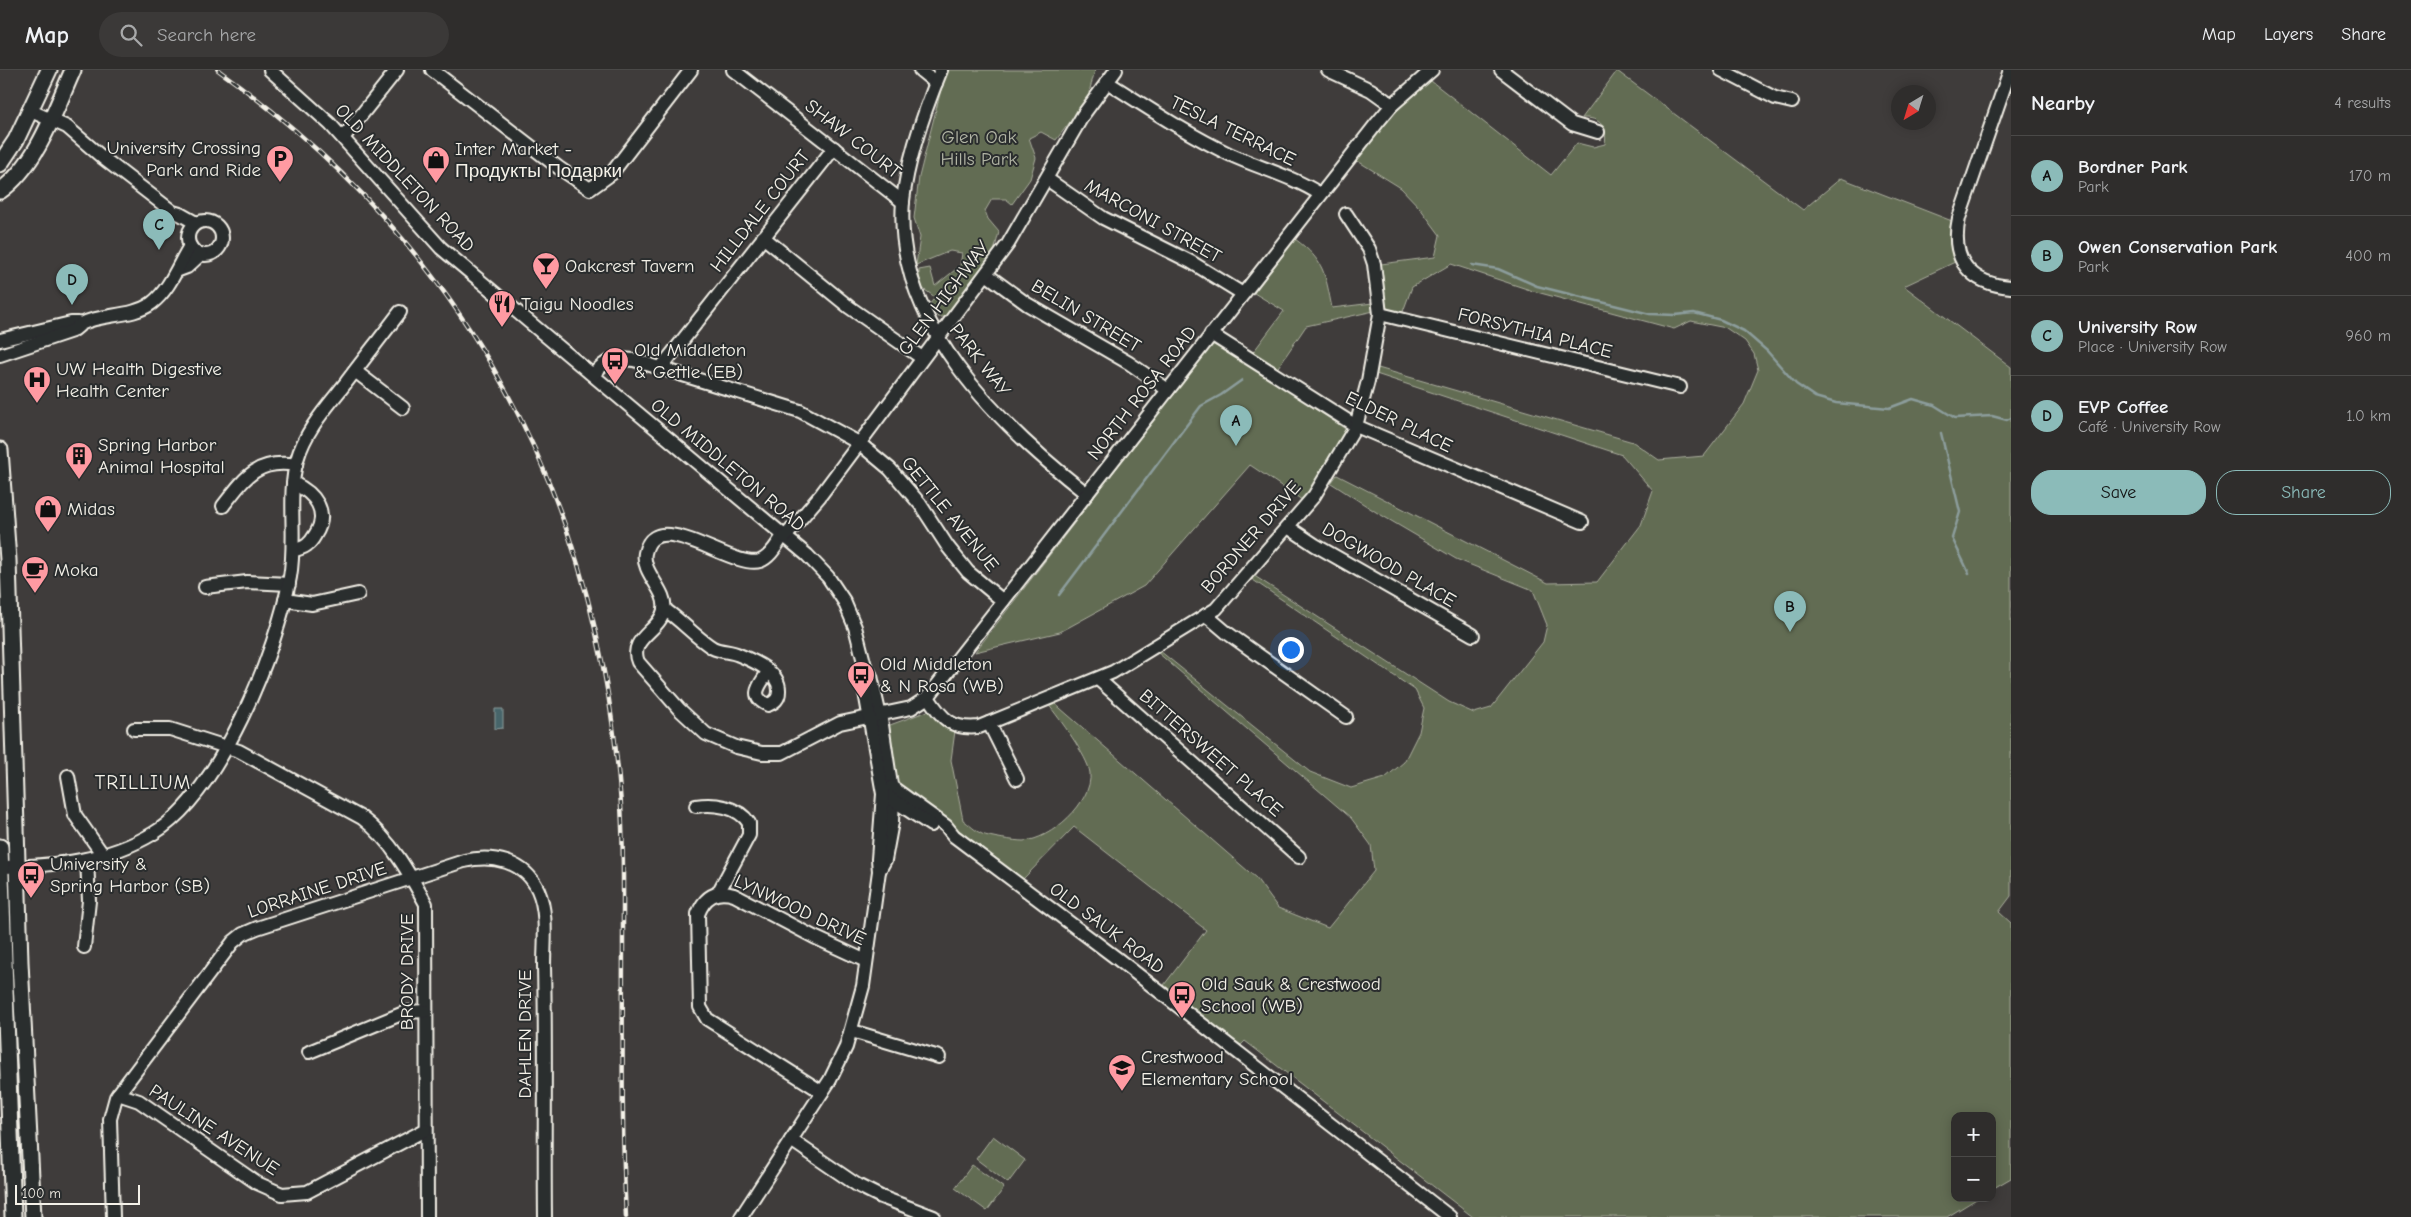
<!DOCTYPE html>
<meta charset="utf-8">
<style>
body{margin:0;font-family:"Comic Neue",sans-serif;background:#3b3938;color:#f1f3f6}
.controls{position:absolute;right:15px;bottom:15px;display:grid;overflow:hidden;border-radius:10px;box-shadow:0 2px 12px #0003}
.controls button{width:45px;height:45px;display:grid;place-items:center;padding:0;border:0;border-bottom:1px solid #4a4948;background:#2f2d2c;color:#f1f3f6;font:25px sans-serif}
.compass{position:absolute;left:1891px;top:15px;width:45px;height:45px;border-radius:50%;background:#2f2d2c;box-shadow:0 2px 12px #0003;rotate:218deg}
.scale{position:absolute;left:15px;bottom:12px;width:125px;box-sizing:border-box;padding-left:5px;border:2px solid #f4f1e8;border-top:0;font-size:14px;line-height:18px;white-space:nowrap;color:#f4f1e8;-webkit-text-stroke:4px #2a2d2e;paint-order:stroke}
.you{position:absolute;left:1290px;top:579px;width:18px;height:18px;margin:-12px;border:4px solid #fff;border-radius:50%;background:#1a73e8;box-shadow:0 0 0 8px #1a73e833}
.badge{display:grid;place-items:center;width:32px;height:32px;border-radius:50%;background:#8bbbb9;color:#111;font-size:16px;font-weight:700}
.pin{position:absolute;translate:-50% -41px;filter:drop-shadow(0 1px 2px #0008)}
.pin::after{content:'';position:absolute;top:26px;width:18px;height:15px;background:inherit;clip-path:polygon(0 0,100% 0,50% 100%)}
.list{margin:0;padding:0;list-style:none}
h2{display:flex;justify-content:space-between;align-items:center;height:65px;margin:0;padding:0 20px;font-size:21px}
h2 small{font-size:16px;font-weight:400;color:#a7a8a9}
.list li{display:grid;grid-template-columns:32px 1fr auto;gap:15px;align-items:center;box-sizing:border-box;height:80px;padding:0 20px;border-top:1px solid #4a4948}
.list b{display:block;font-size:19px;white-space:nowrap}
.list p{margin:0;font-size:16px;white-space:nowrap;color:#a7a8a9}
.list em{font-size:16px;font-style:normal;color:#a7a8a9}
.actions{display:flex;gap:10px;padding:15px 20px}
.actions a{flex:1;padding:11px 0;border:1px solid #8bbbb9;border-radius:20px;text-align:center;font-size:18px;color:#8bbbb9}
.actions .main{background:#8bbbb9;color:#111}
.icon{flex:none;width:28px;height:28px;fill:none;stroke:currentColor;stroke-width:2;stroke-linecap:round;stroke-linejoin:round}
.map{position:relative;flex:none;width:2011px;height:1147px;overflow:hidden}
header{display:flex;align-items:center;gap:30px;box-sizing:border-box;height:70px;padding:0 25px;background:#2f2d2c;border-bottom:1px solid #4a4948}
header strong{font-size:24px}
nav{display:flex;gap:28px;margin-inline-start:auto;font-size:18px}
.search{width:350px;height:45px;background:#3b3938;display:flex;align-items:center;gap:12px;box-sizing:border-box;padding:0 18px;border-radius:28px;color:#a7a8a9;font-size:19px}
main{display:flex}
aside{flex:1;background:#2f2d2c}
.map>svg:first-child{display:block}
.green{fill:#626c53;stroke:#abae9e}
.water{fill:#47656a;stroke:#8c9d9c}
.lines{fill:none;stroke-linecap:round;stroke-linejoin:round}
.stream{stroke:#8c9d9c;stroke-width:2.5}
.minor-casing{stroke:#f4f1e8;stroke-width:16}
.major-casing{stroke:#f4f1e8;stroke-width:19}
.minor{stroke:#2a2d2e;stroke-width:12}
.major{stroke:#2a2d2e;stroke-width:15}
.rail-casing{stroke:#f4f1e8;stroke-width:4.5}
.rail{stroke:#2a2d2e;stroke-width:2.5;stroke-dasharray:8;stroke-linecap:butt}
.labels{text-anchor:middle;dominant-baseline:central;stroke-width:4;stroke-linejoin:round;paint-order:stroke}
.street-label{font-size:19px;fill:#f4f1e8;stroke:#2a2d2e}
.park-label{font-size:19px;fill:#b2b5a5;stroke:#2a2d2e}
.poi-label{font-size:19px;fill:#f4f1e8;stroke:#2a2d2e;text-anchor:start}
.neighbourhood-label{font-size:20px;letter-spacing:1px;fill:#f4f1e8;stroke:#2a2d2e}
</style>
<header>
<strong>Map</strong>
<div class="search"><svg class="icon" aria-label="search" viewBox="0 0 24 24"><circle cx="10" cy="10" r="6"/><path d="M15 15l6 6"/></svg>Search here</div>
<nav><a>Map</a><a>Layers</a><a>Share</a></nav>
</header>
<main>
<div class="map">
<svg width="2011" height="1147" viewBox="0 0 2011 1147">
<rect width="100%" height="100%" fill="#3f3c3b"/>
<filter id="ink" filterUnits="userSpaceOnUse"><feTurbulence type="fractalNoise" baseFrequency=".02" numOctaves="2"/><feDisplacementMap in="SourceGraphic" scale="10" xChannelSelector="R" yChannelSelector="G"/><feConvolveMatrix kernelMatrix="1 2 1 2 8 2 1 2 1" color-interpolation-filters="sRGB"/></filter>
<g filter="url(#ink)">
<g class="green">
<polygon points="946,0 1095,0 1087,30 1056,70 1041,62 1029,68 1036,88 1030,109 1012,134 1006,129 992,129 985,141 988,149 999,162 994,182 947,247 938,247 930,234 935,227 919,216 919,200 930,198 935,216 960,196 962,183 950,181 916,195 920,167 914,148 919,107"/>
<path d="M1617,1L1803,140L1841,108L1952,151L1950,174L1955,192L1904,216L2011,297V826L1999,842L2011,853V1108L1992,1119V1046H1955V1128H1978L1947,1147H1473L1245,971L1241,975L1164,915L1206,860L1074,757L1023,809L898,714L896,710L888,658L890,655L928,641L931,642L944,655L955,661L951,690L963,750C969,754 975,761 982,764C989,767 1015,771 1023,771C1051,770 1093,732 1090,703C1088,687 1059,648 1048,634L1053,632L1256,808L1278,838L1328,858L1374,801L1371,775L1351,748L1157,582L1160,581L1310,702L1351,718L1385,708L1404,692L1419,662L1424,638L1415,620L1250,508L1253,505L1449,632L1474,643L1491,638L1543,572L1547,555L1533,520L1456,489L1376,442L1331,413L1337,405L1548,513L1597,512L1641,455L1653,421L1622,385L1376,304L1378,298L1633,372L1659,390L1704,386L1744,334L1758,300L1754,284L1745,271L1726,258L1691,251L1674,259L1533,221L1451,194L1412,217L1401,247L1388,241L1386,236L1381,194L1435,187L1440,165L1420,138L1401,118L1356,90L1398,39L1431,11L1551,105L1577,73L1593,77L1605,74C1608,57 1600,47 1582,48Z"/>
<path d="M1295,169C1325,191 1325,204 1332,238L1373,233L1374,241L1306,256L1270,309L1347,360L1316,411L1302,430L1250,395L1144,516L1060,562L975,582L1212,274L1245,293L1284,241L1254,223Z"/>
<polygon points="993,1066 1025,1090 1008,1113 976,1089"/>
<polygon points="972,1095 1004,1118 987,1141 955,1118"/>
</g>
<polygon class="water" points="495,639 503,639 503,658 495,659"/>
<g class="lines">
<g class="stream">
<polyline points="1472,195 1498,199 1537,216 1650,244 1675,245 1694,243 1721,250 1744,261 1767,281 1796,314 1815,327 1836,333 1889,338 1913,329 1934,335 1955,348 1992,346 2007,350 2011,348"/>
<polyline points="1941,363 1960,442 1952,468 1969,503"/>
<polyline points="1059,525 1201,336 1221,325 1242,310"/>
</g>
<defs>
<g id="minor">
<polyline points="270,0 330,54 441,178 807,485 828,507 844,531 855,557 865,596 871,606 882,655 893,728 892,752 885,790 879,801"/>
<polyline points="432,0 559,98 590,119 611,104 691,0"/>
<polyline points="733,0 903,132"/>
<polyline points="920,0 936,13"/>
<path d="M941,0C926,37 907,91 903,131C893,253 999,355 1087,424"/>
<polyline points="1328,0 1371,20 1392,35"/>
<polyline points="1501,0 1572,54 1598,62"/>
<polyline points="1721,0 1775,28 1792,32"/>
<path d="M2010,0L1959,148C1950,190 1970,214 2011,217"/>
<path d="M1107,12C1147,37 1185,63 1229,84C1259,98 1292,106 1320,124"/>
<polyline points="31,41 67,57 103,88 173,142 180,144 196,153"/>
<polyline points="343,68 397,0"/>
<polyline points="1047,109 1103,148 1191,192 1243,224"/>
<circle cx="205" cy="168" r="17"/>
<polyline points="763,167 849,237 922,288"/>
<polyline points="179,200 187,197 201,184"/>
<polyline points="986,204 1027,234 1129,293 1168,320"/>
<polyline points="1380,244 1680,317"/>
<polyline points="1211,264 1356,356 1582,452"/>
<polyline points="0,270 71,253 78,253"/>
<path d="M0,285L72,261C76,259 78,256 81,254C102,243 132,248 152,233C170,219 178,195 190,176"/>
<polyline points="660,299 834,78"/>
<polyline points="355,301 403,338"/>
<path d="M593,305C606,289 614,288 634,290L800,341L859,373L890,399L920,434L948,477L968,502L1003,531"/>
<path d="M293,413C315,423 330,442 315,465C310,474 305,478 294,480"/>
<path d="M223,436C244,409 257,388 296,395"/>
<polyline points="1288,457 1315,475 1473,565"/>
<path d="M783,466C777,474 771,487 760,491C732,500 655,434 645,483C641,503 668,521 664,540C660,561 628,568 638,592L679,639L706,664L736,677L762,683H782L840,653L911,638L928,627L1377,53L1392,35L1432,0"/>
<polyline points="785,467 820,426 1008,174 1083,45 1116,0"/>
<polyline points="205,517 247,512 289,514"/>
<polyline points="285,530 312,534 358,524"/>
<path d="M664,539C681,550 695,567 713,578C721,582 731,581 739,585C754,591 780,602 779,621C779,629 775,632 768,635C748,626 760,615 768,602"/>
<polyline points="1206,545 1226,562 1346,647"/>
<polyline points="1098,609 1299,787"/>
<path d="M928,627C942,649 952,660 979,657L1113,602L1216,539L1314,426L1356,356L1368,311L1380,244L1374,194L1369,179L1346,144"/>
<polyline points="989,653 1017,709"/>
<path d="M134,659H170L239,681L362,748C391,770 409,803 426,834L427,1147"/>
<polyline points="68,706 75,745 103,785"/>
<polyline points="892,717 946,756 954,766 1115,887 1450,1147"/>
<polyline points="887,726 931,755"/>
<path d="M696,736C713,733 738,736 749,753V765L718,823"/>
<path d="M1,797C54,796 108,791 154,763C220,723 277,581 290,507C297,468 287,426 297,390C305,361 326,338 345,314C363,290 382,266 400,242"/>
<polyline points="84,877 89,831 87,789"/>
<polyline points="852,961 939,987"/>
<polyline points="309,982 406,942 426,941"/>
<path d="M822,1022L715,954L707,949L700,937L698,844C705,826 716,820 734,825L814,867L866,891"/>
<polyline points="118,1024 139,1031 257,1113 282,1124 307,1122 425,1060"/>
<polyline points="791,1070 857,1115 881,1127 934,1147"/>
<path d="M113,1147L110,1049L116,1027L233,872L243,864L257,858L464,791C492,784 525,791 538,820C548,843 544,871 544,896C546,979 544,1063 545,1147"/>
<polyline points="741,1147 830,1010 846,977 863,916 879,801 878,789 883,724 862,605 865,596"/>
</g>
<g id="major">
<polyline points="0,94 16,70 49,0"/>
<path d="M0,121C37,95 55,40 73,0"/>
<polyline points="0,380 8,490 20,892 33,1147"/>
<polyline points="0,777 13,1147"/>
</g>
</defs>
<use href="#minor" class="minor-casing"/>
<use href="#major" class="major-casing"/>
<use href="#minor" class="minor"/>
<use href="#major" class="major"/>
<defs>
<path id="rail" d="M218,0C464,175 596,422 620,722C624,767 623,812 623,857C623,954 621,1051 626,1147"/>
</defs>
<use href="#rail" class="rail-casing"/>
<use href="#rail" class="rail"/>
</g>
</g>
<defs>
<symbol id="parking-pin" viewBox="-11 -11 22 30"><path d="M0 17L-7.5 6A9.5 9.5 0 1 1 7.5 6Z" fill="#ff9aa2" stroke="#2a2d2e"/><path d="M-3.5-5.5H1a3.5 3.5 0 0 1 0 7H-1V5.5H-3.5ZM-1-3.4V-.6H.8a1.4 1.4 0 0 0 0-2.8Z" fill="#111"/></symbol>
<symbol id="shop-pin" viewBox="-11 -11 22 30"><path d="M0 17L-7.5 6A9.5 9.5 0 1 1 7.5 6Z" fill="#ff9aa2" stroke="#2a2d2e"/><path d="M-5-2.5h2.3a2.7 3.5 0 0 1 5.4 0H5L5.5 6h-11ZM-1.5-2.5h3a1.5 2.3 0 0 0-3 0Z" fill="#111"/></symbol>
<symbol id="bar-pin" viewBox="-11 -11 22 30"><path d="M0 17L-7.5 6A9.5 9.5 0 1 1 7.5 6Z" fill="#ff9aa2" stroke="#2a2d2e"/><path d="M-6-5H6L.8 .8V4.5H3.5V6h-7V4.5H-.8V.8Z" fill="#111"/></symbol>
<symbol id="restaurant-pin" viewBox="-11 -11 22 30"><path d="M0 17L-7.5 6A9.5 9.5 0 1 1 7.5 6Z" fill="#ff9aa2" stroke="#2a2d2e"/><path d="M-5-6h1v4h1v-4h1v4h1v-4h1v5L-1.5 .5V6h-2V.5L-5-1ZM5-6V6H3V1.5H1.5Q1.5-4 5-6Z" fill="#111"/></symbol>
<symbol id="bus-pin" viewBox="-11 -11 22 30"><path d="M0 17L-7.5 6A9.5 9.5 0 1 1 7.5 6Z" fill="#ff9aa2" stroke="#2a2d2e"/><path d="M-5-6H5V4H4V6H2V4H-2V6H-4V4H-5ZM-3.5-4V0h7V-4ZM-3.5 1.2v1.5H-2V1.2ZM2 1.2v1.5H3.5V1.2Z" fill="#111"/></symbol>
<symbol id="hospital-pin" viewBox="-11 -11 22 30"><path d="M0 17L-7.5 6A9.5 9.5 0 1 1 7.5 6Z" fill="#ff9aa2" stroke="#2a2d2e"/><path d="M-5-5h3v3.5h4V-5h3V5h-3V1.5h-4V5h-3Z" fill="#111"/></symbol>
<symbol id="building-pin" viewBox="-11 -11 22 30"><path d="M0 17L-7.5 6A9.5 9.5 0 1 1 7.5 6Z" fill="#ff9aa2" stroke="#2a2d2e"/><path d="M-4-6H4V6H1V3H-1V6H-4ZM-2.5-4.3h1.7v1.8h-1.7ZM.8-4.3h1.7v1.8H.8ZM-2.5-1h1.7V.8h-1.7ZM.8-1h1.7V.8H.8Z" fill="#111"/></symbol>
<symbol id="cafe-pin" viewBox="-11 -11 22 30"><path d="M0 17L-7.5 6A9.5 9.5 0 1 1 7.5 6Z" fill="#ff9aa2" stroke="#2a2d2e"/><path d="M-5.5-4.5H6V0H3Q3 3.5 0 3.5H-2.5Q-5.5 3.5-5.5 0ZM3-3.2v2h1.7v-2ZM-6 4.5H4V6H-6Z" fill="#111"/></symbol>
<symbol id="school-pin" viewBox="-11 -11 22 30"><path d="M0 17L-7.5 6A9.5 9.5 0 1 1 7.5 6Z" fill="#ff9aa2" stroke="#2a2d2e"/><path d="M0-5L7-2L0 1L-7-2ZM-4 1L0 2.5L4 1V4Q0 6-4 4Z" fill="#111"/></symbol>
</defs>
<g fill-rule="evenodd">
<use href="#parking-pin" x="264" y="73" width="32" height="43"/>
<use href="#shop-pin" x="420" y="74" width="32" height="43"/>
<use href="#bar-pin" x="530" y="180" width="32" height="43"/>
<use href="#restaurant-pin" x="486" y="218" width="32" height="43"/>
<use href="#bus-pin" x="599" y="275" width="32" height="43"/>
<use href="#hospital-pin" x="21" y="294" width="32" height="43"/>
<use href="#building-pin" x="63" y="370" width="32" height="43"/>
<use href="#shop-pin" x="32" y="423" width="32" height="43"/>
<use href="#cafe-pin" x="19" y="484" width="32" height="43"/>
<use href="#bus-pin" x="845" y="589" width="32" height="43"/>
<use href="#bus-pin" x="15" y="789" width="32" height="43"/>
<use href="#bus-pin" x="1166" y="909" width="32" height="43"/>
<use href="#school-pin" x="1106" y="982" width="32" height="43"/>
</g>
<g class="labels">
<g class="street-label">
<text transform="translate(1233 61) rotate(26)">TESLA TERRACE</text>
<text transform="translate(853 69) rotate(38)">SHAW COURT</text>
<text transform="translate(405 108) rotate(47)">OLD MIDDLETON ROAD</text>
<text transform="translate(760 141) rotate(-52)">HILLDALE COURT</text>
<text transform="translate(1153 151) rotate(29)">MARCONI STREET</text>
<text transform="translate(944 228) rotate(-53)">GLEN HIGHWAY</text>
<text transform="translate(1086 246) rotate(31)">BELIN STREET</text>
<text transform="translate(1535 263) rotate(14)">FORSYTHIA PLACE</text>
<text transform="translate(980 290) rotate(52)">PARK WAY</text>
<text transform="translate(1142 323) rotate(-52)">NORTH ROSA ROAD</text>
<text transform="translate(1399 352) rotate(26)">ELDER PLACE</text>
<text transform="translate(728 395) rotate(40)">OLD MIDDLETON ROAD</text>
<text transform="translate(950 444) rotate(51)">GETTLE AVENUE</text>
<text transform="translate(1251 467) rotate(-49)">BORDNER DRIVE</text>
<text transform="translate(1389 495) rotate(30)">DOGWOOD PLACE</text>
<text transform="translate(1211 683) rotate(41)">BITTERSWEET PLACE</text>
<text transform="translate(317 820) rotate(-18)">LORRAINE DRIVE</text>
<text transform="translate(800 840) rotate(25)">LYNWOOD DRIVE</text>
<text transform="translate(1107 858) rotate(37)">OLD SAUK ROAD</text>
<text transform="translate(407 902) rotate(-90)">BRODY DRIVE</text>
<text transform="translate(525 964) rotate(-90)">DAHLEN DRIVE</text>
<text transform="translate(214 1060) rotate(33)">PAULINE AVENUE</text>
</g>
<g class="park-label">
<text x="979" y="67">Glen Oak<tspan x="979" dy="22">Hills Park</tspan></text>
</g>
<g class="poi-label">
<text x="261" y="78" text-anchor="end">University Crossing<tspan x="261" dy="22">Park and Ride</tspan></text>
<text x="455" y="79">Inter Market -<tspan x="455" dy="22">Продукты Подарки</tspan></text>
<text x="565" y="196">Oakcrest Tavern</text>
<text x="521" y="234">Taigu Noodles</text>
<text x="634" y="280">Old Middleton<tspan x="634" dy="22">&amp; Gettle (EB)</tspan></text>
<text x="56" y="299">UW Health Digestive<tspan x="56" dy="22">Health Center</tspan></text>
<text x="98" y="375">Spring Harbor<tspan x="98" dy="22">Animal Hospital</tspan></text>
<text x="67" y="439">Midas</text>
<text x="54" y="500">Moka</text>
<text x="880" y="594">Old Middleton<tspan x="880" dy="22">&amp; N Rosa (WB)</tspan></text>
<text x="50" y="794">University &amp;<tspan x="50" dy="22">Spring Harbor (SB)</tspan></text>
<text x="1201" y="914">Old Sauk &amp; Crestwood<tspan x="1201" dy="22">School (WB)</tspan></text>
<text x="1141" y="987">Crestwood<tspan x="1141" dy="22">Elementary School</tspan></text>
</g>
<g class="neighbourhood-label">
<text x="143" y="712">TRILLIUM</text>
</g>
</g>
</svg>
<div class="controls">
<button>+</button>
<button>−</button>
</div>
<svg class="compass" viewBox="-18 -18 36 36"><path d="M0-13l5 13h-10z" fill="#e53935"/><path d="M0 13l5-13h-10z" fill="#a7a8a9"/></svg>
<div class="scale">100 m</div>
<div class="you"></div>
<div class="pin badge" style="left:1236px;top:376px">A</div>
<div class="pin badge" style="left:1790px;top:562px">B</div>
<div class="pin badge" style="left:159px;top:180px">C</div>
<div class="pin badge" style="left:72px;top:235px">D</div>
</div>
<aside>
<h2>Nearby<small>4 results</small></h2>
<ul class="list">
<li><span class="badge">A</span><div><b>Bordner Park</b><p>Park</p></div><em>170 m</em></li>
<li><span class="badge">B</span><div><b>Owen Conservation Park</b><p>Park</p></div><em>400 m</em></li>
<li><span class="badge">C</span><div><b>University Row</b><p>Place · University Row</p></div><em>960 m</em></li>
<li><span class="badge">D</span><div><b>EVP Coffee</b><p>Café · University Row</p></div><em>1.0 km</em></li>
</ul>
<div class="actions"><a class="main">Save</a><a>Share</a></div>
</aside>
</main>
